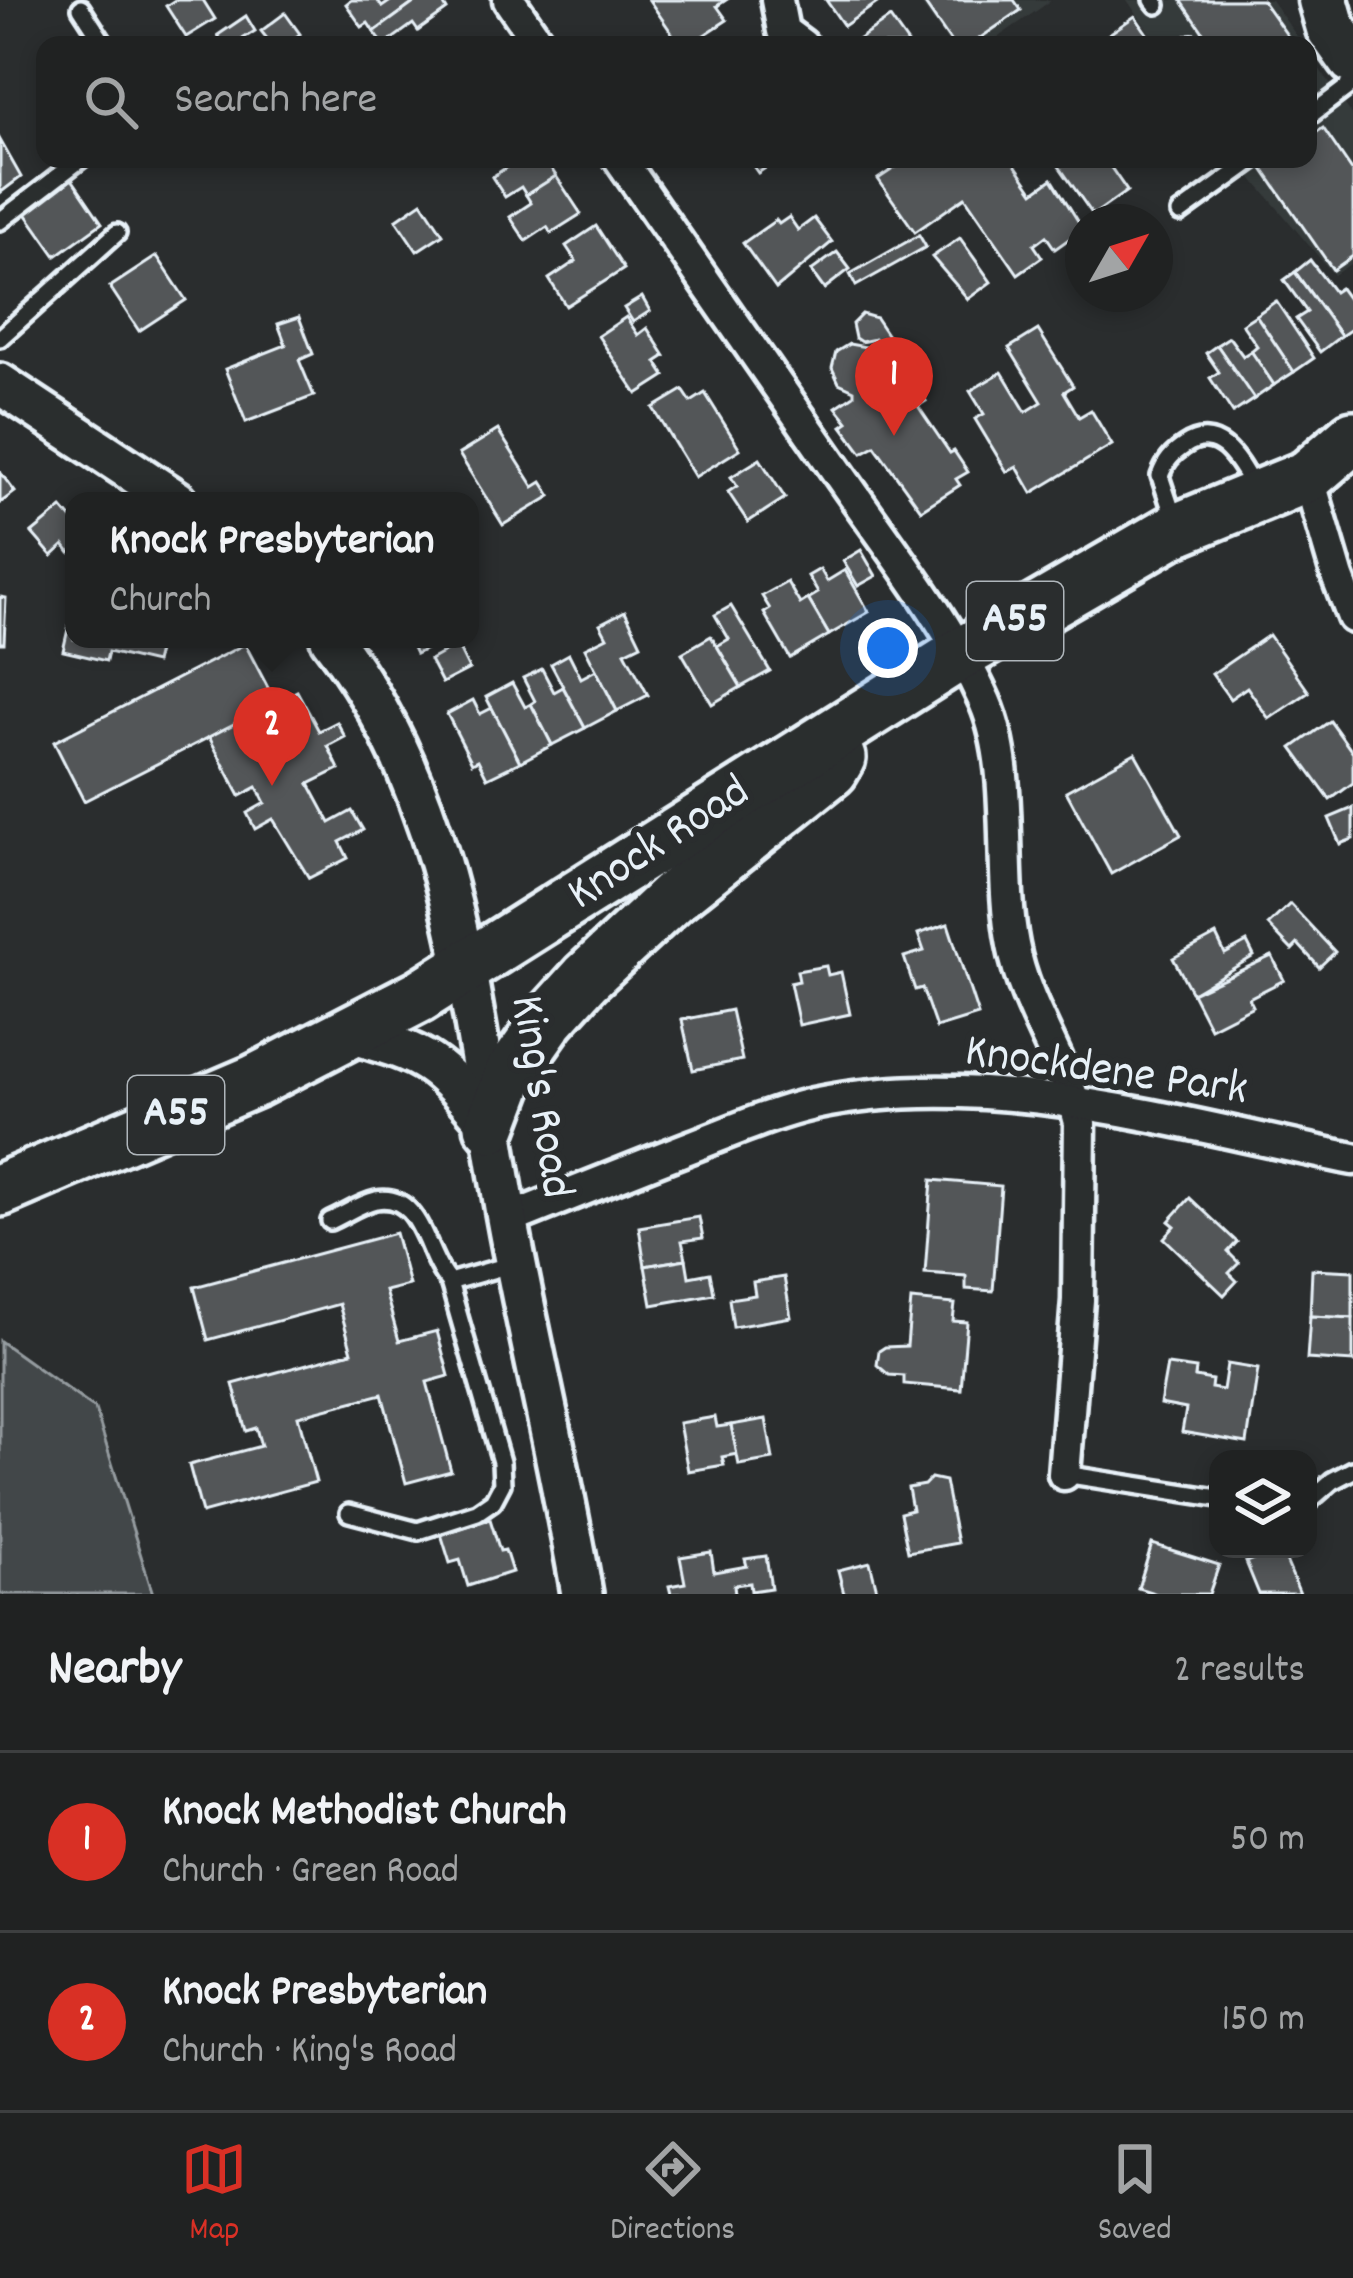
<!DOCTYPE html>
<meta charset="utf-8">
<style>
body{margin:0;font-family:Dekko,sans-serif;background:#282a2a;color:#f1f3f6}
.controls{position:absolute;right:36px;bottom:36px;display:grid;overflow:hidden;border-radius:24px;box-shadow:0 6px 18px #0003}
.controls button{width:108px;height:108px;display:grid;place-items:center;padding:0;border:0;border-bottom:3px solid #3d3f40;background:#202222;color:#f1f3f6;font:60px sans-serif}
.compass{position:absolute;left:1065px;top:204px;width:108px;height:108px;border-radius:50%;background:#202222;box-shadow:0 6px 18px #0003;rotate:51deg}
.you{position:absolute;left:888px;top:648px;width:42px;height:42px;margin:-30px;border:9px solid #fff;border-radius:50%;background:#1a73e8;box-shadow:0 0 0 18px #1a73e833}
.badge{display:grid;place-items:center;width:78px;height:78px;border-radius:50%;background:#d93025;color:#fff;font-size:39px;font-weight:700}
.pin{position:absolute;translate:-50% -99px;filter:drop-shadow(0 3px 6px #0008)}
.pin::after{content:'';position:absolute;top:63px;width:42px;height:36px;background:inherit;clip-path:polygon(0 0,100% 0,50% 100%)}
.popup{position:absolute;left:65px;top:492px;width:414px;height:156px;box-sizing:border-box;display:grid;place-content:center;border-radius:24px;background:#202222;filter:drop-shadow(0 3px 9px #0005);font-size:39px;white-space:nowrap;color:#a2a4a5}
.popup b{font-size:45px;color:#f1f3f6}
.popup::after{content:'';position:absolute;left:50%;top:100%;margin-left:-24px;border:24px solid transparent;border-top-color:#202222}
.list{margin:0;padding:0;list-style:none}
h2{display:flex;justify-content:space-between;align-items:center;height:156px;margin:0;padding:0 48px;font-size:51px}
h2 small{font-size:39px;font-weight:400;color:#a2a4a5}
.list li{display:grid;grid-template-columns:78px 1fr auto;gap:36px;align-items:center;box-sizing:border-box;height:180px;padding:0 48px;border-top:3px solid #3d3f40}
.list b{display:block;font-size:45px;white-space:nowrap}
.list p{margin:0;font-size:39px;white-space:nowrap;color:#a2a4a5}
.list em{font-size:39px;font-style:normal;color:#a2a4a5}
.icon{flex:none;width:66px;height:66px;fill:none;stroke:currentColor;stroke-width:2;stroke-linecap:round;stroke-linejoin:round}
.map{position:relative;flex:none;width:1353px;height:1594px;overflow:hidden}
.search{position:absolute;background:#202222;box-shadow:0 6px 18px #0003;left:36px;right:36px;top:36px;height:132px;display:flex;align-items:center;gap:30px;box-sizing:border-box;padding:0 42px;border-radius:24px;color:#a2a4a5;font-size:45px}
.sheet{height:516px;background:#202222}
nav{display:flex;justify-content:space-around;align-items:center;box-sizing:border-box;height:168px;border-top:3px solid #3d3f40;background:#202222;font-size:33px;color:#a2a4a5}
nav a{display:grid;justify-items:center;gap:6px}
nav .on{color:#d93025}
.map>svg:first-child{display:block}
.built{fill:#363a3b}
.green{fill:#424648;stroke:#959ca0;stroke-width:3}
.building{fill:#535759;stroke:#e8f1f8;stroke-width:3}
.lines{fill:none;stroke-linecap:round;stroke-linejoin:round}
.service-casing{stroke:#e8f1f8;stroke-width:24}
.minor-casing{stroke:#e8f1f8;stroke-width:39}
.tertiary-casing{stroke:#e8f1f8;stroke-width:48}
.primary-casing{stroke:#e8f1f8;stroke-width:57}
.trunk-casing{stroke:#e8f1f8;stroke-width:60}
.service{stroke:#2a2d2e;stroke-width:15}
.minor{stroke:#2a2d2e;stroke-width:30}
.tertiary{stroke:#2a2d2e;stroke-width:39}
.primary{stroke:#2a2d2e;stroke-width:48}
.trunk{stroke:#2a2d2e;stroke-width:51}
.labels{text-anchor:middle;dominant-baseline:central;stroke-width:12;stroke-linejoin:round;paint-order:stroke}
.shield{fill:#2a2d2e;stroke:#afb6bb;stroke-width:3}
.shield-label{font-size:45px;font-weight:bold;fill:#e8f1f8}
.street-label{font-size:48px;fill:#e8f1f8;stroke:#2a2d2e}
</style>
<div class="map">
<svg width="1353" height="1594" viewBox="0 0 1353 1594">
<rect width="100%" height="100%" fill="#2a2d2e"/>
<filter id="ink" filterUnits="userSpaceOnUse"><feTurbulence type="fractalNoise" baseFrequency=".00833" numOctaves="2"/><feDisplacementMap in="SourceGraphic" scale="24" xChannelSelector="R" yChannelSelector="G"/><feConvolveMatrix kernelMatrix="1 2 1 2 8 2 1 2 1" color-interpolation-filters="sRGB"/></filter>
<g filter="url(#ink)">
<g class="built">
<polygon points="918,0 1052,0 987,45 950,45"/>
<polygon points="1127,0 1271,0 1303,45 1158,45"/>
<polygon points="1308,53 1353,116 1353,262 1334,275 1236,159 1308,159"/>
</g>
<polygon class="green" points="0,1341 95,1409 153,1594 0,1594"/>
<g class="building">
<polygon points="175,0 203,0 215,19 186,37 166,6"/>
<polygon points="351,0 377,0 382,7 392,0 418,0 374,32 368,23 362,27 346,4"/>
<polygon points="418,0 441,0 447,10 418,31 413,24 384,45 374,32"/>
<polygon points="649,0 726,0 717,6 727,20 689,45 680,45"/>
<polygon points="826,0 875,0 877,3 844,26"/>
<polygon points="922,0 1014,0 1021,10 970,45 953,45"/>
<polygon points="1181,0 1262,0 1294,45 1212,45"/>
<polygon points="285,13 300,34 285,45 272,45 261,31"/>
<polygon points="246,16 255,31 233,45 224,45 218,35"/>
<polygon points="1135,16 1152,41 1145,45 1093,45"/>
<polygon points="890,18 909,45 859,45 856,41"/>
<polygon points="1323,128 1353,172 1353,256 1333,270 1263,169 1278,159 1308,159 1308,138"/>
<polygon points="0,140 21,177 0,193"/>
<polygon points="502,159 545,159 556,176 526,195 521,187 505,197 492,177 507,167"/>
<polygon points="748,159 779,159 758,173"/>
<polygon points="908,159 1011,159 1034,192 1052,179 1083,229 1055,249 1046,236 1034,245 1042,257 1018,274 965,197 915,232 878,179"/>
<polygon points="1054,159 1105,159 1127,191 1093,215"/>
<polygon points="556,176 581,214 551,233 547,227 526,241 510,217 531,203 526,195"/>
<polygon points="72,179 102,223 56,256 25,212"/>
<polygon points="422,202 443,234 417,251 396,220"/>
<polygon points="789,217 798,230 814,218 832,242 776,289 743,243 776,220 779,224"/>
<polygon points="596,226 624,269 566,306 549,279 576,261 566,246"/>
<polygon points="919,235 926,247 856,286 850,274"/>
<polygon points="960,238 991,282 968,299 932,257"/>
<polygon points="837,252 850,269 824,289 811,271"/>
<polygon points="157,256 186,300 139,331 110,287"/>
<polygon points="1310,260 1334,292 1340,288 1353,306 1353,328 1341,336 1295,272"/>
<polygon points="1295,272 1341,336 1320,352 1296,319 1307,312 1284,280"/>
<polygon points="642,297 650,311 633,322 624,308"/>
<polygon points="1276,301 1314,358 1294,372 1256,315"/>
<polygon points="862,314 876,318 901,355 891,362 875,339 861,342 855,338 852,324"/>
<polygon points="1256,315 1294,372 1274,385 1251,351 1257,346 1242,324"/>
<polygon points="299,317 313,354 299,360 314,396 246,422 225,369 286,345 278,324"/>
<polygon points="626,317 638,335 647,328 665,356 656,362 665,376 637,394 598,336"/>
<polygon points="1038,330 1073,386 1064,392 1079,417 1091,410 1112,445 1032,493 1017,467 1007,472 975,419 984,414 970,391 1002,372 1026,412 1042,402 1009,348"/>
<polygon points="1229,337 1243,356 1251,351 1274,385 1254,399 1217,345"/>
<polygon points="849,344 866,347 877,362 877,370 886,373 901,363 926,401 918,406 950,453 954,451 968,472 956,479 960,485 921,510 875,446 862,453 842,426 848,422 836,407 854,395 854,390 839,383 832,368 836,352"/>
<polygon points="1217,345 1254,399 1233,413 1210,378 1219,372 1206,353"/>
<polygon points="683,390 691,402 705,393 740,449 695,477 653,408"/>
<polygon points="498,430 534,487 542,482 551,496 503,525 459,454"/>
<polygon points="760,459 785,498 748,522 728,492 737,486 731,477"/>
<polygon points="0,472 15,492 0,503"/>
<polygon points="62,508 74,522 74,550 70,553 64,545 52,556 32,533"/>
<polygon points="861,550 876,576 858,586 843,561"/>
<polygon points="820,569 827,581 845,570 869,612 829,635 808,599 818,593 808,576"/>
<polygon points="787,582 800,604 808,599 829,635 790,658 764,613 770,609 762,596"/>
<polygon points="0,597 6,598 4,643 0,643"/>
<polygon points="74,603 74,639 161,639 155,663 108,652 106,661 63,651"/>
<polygon points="731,606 770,671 741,687 717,646 729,639 715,615"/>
<polygon points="625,611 641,644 625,652 648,695 617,711 585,648 607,637 600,624"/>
<polygon points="1269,635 1309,692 1269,719 1247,687 1230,699 1212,674"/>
<polygon points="711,636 741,687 712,704 682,653"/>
<polygon points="409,639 440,639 441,641 416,654"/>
<polygon points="245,644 276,703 84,801 54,742"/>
<polygon points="457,645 469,669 442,683 430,660"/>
<polygon points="569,654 581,678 596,670 617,711 585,728 551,664"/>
<polygon points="542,669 554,692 563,687 585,728 552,745 531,704 535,701 523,678"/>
<polygon points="512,683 525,707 531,704 552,745 520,762 486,697"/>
<polygon points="297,691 319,731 337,722 345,737 328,746 339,769 309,784 330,823 352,811 363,830 340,842 348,858 309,878 273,819 255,829 247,813 265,803 257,787 240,796 209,737"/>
<polygon points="473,700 480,714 492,708 520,762 487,778 478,760 472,763 447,714"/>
<polygon points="1330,721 1353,753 1353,783 1330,800 1292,748"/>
<polygon points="1135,753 1181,835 1111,874 1066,791"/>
<polygon points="1353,808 1353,839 1340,844 1329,818"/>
<polygon points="1290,904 1335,952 1319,967 1298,944 1292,950 1268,925"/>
<polygon points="948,924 978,1015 936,1028 922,988 915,990 904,957 924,951 918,934"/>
<polygon points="1216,935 1225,954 1247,942 1254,956 1192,993 1173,958"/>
<polygon points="1272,956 1284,980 1249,998 1253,1006 1210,1028 1192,993"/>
<polygon points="826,966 828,975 841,972 850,1014 799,1025 790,983 799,981 797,971"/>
<polygon points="731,1010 742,1060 693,1070 682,1020"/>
<polygon points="932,1180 1001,1186 993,1291 966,1289 966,1276 925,1273"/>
<polygon points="1190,1198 1237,1242 1228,1252 1239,1263 1229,1273 1237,1281 1224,1295 1164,1238 1175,1226 1169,1221"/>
<polygon points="699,1217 703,1238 682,1241 686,1259 645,1266 639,1227"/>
<polygon points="395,1233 409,1285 385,1291 399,1341 437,1331 449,1376 427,1382 451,1471 406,1483 382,1394 298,1416 316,1482 202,1513 189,1465 261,1446 256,1428 246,1431 233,1384 352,1352 339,1304 208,1340 194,1287"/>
<polygon points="686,1259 689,1277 710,1273 714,1294 652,1305 645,1266"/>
<polygon points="1312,1269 1353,1271 1353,1318 1310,1316"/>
<polygon points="784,1277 791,1317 733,1327 729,1299 755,1295 753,1282"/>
<polygon points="911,1300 955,1304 953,1321 967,1322 961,1389 904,1384 904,1376 889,1375 877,1365 879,1351 885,1347 907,1346"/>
<polygon points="1310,1316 1353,1318 1353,1362 1307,1359"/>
<polygon points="1227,1364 1258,1369 1247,1443 1182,1432 1186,1409 1160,1404 1167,1365 1196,1369 1195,1377 1212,1380 1211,1388 1223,1390"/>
<polygon points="715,1417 717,1427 731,1425 737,1454 722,1457 724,1465 688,1471 679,1423"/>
<polygon points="766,1419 773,1459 739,1465 731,1425"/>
<polygon points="931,1478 945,1481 957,1543 908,1552 900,1513 912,1510 908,1488 924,1485"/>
<polygon points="490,1519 500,1551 505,1550 512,1572 468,1586 460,1560 450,1563 441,1534"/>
<polygon points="1152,1544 1219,1565 1209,1594 1157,1594 1138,1588"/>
<polygon points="1277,1549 1281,1549 1300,1594 1259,1594 1246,1562"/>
<polygon points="711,1552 714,1572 747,1566 745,1559 766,1556 771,1588 751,1591 750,1583 734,1585 735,1594 671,1594 669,1586 685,1583 680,1557"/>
<polygon points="870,1562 878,1594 844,1594 838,1570"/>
</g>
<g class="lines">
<defs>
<g id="service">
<polyline points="1153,0 1157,5"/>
<polyline points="81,8 105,45"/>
<polyline points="1192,44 1193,45"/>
<polyline points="1308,117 1353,83"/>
<polyline points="1180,213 1255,159"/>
<polyline points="0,221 81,159"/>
<polyline points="0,338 117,233"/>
<path d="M1175,521L1160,476C1165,462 1172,454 1184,446C1220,422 1240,464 1255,490"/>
<path d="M330,1221C344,1215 361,1203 376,1200C423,1192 425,1257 449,1282L513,1264"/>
<polyline points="1064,1474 1218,1498"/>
<polyline points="1308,1502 1332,1481 1353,1470"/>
<polyline points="349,1513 418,1531 477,1512 493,1501 502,1484 501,1462 449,1282"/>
</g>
<g id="minor">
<polyline points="509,0 540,45"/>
<polyline points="777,0 783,31 802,45"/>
<path d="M620,159C695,266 769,373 843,480C893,552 949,622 985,702C1015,771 998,869 1013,945C1025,1009 1066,1062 1080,1123L1078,1300L1064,1474"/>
<polyline points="1308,476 1338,578 1353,617"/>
<path d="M507,1220C569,1195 631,1170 693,1146C732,1131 773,1113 813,1104C991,1066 1180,1124 1353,1159"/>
</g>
<g id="tertiary">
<polyline points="0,384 177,501"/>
<path d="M331,639C460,804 471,1021 507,1218C530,1344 561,1468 582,1594"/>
<path d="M349,1033C431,1055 437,1063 491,1126"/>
</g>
<polyline id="primary" points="1323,0 1331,28 1353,59"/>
<g id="trunk">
<polyline points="491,1126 511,1073 549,1019 586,978 672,898 832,770 839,758"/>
<polyline points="0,1190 255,1081 420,996 959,655 1171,532 1308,476 1353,437"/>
</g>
</defs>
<use href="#service" class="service-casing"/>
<use href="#minor" class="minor-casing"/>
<use href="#tertiary" class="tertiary-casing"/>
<use href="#primary" class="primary-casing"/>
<use href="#trunk" class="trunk-casing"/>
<use href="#service" class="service"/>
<use href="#minor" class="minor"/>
<use href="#tertiary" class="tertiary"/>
<use href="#primary" class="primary"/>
<use href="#trunk" class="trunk"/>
</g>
</g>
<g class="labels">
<g class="shield">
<rect x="967" y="582" width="96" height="78" rx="9"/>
<rect x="128" y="1076" width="96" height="78" rx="9"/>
</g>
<g class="shield-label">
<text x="1015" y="621">A55</text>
<text x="176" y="1115">A55</text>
</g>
<g class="street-label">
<text transform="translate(660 845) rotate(-33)">Knock Road</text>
<text transform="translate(1106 1073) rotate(8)">Knockdene Park</text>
<text transform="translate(539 1097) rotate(81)">King's Road</text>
</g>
</g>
</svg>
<div class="controls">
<button><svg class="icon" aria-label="layers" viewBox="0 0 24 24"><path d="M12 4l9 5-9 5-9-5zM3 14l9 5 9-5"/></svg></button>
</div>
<svg class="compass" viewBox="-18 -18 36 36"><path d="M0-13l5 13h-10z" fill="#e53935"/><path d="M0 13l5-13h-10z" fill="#a2a4a5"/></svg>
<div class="you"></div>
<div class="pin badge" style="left:894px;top:436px">1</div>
<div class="pin badge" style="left:272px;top:786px">2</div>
<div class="popup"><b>Knock Presbyterian</b>Church</div>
<div class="search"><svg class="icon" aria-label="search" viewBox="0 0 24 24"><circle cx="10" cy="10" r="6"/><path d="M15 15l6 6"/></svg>Search here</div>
</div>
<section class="sheet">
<h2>Nearby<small>2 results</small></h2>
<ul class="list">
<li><span class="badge">1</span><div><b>Knock Methodist Church</b><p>Church · Green Road</p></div><em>50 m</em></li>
<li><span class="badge">2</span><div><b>Knock Presbyterian</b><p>Church · King's Road</p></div><em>150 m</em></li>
</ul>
</section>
<nav>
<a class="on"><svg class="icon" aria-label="map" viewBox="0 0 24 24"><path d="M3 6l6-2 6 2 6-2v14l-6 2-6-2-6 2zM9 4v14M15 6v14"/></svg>Map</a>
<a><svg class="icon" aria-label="directions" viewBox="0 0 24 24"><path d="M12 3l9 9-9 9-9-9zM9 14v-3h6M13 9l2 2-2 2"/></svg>Directions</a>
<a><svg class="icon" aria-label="saved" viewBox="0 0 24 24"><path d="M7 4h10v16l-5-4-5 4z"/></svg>Saved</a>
</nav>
